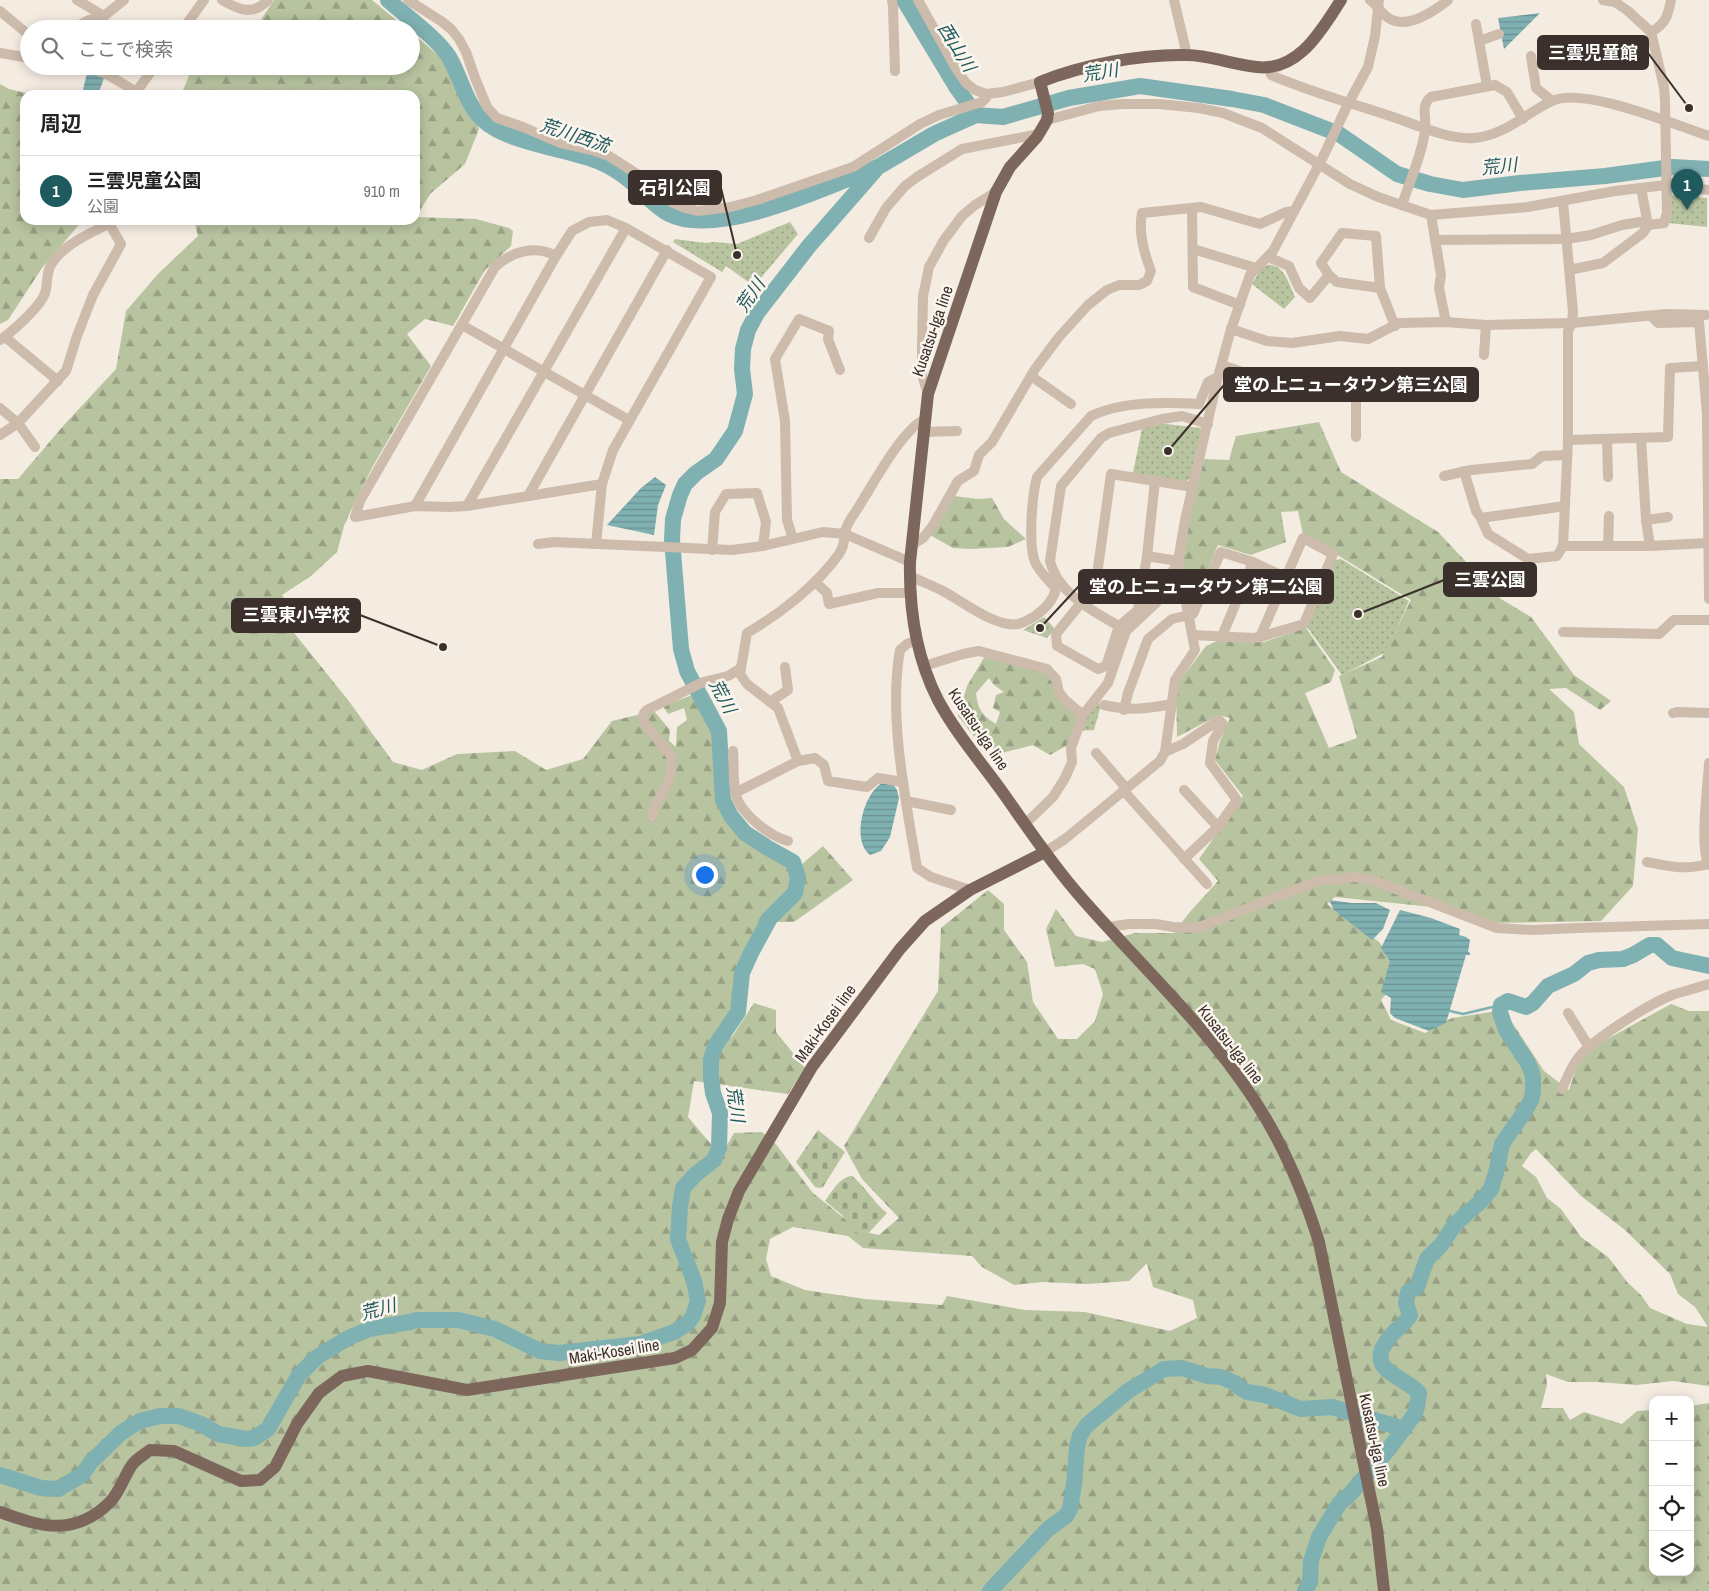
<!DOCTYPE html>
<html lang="ja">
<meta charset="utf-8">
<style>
body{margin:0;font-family:"Archivo Narrow","Noto Sans JP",sans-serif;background:#f6f6f6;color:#222}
.controls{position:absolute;right:15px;bottom:15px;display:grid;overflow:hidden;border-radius:10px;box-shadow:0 2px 12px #0003}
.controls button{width:45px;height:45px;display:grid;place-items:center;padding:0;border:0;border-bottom:1px solid #e0e0e0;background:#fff;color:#222;font:25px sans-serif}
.you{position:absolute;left:704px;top:874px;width:18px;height:18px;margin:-12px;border:4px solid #fff;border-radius:50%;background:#1a73e8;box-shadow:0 0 0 8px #1a73e833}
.badge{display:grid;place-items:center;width:32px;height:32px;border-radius:50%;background:#1f5a5e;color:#fff;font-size:16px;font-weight:700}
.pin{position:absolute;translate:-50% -41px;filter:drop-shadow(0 1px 2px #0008)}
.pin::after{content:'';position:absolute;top:26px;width:18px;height:15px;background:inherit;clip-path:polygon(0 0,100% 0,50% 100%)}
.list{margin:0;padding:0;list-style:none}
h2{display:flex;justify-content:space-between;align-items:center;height:65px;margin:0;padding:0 20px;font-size:21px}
h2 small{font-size:16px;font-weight:400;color:#767676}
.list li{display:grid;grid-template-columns:32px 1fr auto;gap:15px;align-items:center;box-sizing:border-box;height:70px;padding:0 20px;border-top:1px solid #e0e0e0}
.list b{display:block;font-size:19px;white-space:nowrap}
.list p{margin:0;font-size:16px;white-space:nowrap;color:#767676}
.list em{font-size:16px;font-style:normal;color:#767676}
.icon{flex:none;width:28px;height:28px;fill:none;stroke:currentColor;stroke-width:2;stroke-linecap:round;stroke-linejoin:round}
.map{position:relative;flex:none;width:1709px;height:1591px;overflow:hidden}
.search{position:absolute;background:#fff;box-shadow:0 2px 12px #0003;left:20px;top:20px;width:400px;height:55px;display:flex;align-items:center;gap:12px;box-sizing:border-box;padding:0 18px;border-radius:28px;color:#767676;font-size:19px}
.panel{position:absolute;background:#fff;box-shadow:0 2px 12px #0003;left:20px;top:90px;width:400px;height:135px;border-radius:15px}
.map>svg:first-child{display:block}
.green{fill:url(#green-dots)}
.forest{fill:url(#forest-firs);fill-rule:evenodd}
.cemetery{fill:url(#cemetery-stones)}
.water{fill:url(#water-rules)}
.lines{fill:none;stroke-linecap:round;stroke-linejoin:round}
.stream{stroke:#7fb0b2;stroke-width:2.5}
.river{stroke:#7fb0b2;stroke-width:16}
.minor{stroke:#cdbbac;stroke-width:10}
.major{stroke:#7d675c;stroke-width:12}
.labels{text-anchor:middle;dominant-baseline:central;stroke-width:5;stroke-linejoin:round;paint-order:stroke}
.street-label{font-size:16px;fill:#3b302b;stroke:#fbf5ee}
.water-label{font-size:18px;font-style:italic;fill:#1f5a5e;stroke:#fbf5ee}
.leader{fill:none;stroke:#3b302b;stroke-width:2}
.callout-dot{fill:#3b302b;stroke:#fbf5ee;stroke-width:2}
.callout{fill:#3b302b;stroke:#3b302b;stroke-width:2}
.callout-label{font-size:18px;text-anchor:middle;font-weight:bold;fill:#fff}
</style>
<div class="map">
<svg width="1709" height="1591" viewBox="0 0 1709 1591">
<defs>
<pattern id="green-dots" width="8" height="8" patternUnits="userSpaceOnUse" patternTransform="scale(1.25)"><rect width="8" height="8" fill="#b8c4a0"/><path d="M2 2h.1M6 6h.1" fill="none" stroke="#97a083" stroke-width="1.8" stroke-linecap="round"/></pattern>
<pattern id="forest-firs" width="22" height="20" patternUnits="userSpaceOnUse" patternTransform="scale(1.25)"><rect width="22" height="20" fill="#b8c4a0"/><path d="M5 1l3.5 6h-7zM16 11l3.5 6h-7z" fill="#97a083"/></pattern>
<pattern id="cemetery-stones" width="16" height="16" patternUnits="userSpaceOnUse" patternTransform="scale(1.25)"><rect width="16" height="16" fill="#b8c4a0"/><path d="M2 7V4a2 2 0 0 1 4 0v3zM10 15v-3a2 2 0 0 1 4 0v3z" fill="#97a083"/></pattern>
<pattern id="water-rules" width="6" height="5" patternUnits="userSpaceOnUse" patternTransform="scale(1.25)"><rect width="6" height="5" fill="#7fb0b2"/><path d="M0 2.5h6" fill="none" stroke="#699091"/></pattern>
</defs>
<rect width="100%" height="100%" fill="#f4ebe1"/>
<g class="green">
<polygon points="1666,195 1707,198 1707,227 1669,223"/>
<polygon points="790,222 798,234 754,286 726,266 722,272 673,242 675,239 705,243 714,242 737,244"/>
<path d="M1267,265C1284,263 1289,284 1295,297L1284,309L1252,284L1260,270Z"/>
<polygon points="1157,423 1201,428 1193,477 1185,482 1133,473 1142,428"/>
<polygon points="1341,559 1409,601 1386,652 1342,675 1307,627 1335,560"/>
<polygon points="1146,585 1160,588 1157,602 1142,610"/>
<polygon points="1044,617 1055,629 1047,638 1023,630"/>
<polygon points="1096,701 1101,705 1094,730 1078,731"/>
</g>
<g class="forest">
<polygon points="274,0 372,0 407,29 255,29"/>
<path d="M411,32L450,65L479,129L465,164L430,194L416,217L476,219L509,228L513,231L511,246L485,270L453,326L425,319L407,334L431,366L373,466L357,497L344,526L337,552L311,576L282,595L292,611L286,623L348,700L393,762L422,770L457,754L515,751L546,770L583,759L612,721L654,711L670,730L669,741L676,747L677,727L687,720L684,708L668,714L663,706L700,692L721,727L726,802L757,845L794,871L823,846L853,880L794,922H769L750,947L733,1004L712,1043L732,1037L754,1003L776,1010V1032L805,1068L788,1094L694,1081L688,1117L721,1156L734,1133L762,1132L775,1143L813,1193L860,1231L879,1235L899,1218L862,1179L844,1146L938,991L941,928L988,890L1004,904V930L1027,962L1033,1002L1058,1039H1077L1095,1021L1103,994L1095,969L1083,964L1055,967L1046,929L1056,909L1076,936L1102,942L1135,933H1174L1189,913L1218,881L1199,859L1243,796L1215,760L1220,741L1230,718L1219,715L1177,737L1176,686L1206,646L1219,640L1264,642L1306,628L1335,670L1331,682L1305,693L1329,748L1357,738L1339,676L1382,657L1411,600L1303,534L1298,511L1281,512L1286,542L1251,555L1218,545L1191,610L1182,567L1188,527L1204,459L1229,460L1236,436L1319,422L1341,472L1438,532L1501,599L1531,617L1574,675L1611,701L1600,710L1566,688L1549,689L1574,712L1579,744L1624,787L1638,829L1633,886L1601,921L1494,923L1461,910L1335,897L1327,904L1379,942L1403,975L1381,1000L1391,1020L1425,1033L1452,1018L1504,1010L1544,1071L1569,1090L1578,1064L1600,1043L1671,1004L1689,1011H1709V1386L1673,1381L1636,1385L1598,1382H1568L1546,1374L1547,1385L1541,1408H1563L1570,1420L1584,1412L1622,1424L1637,1411L1653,1410V1572H1690V1406L1709,1403V1591H0V479H18L64,425L116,369L126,311L158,274L198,236L194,220H415V95H181L193,66H411ZM1536,1149L1581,1196L1625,1230L1670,1274L1678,1294L1695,1307L1708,1327L1687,1324L1650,1308L1641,1295L1628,1283L1608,1257L1581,1237L1561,1209L1547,1198L1536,1177L1522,1166L1531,1153ZM793,1227L848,1236L863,1248L972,1256L982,1267L1014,1285L1043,1282L1087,1284L1129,1281L1147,1263L1153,1287L1193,1300L1197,1318L1170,1331L1085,1312L1025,1310L947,1296L942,1305L865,1299L805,1290L771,1276L766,1259L770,1239Z"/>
<polygon points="0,84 9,89 34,95 25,95 25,220 83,220 42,268 8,320 0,324"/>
<polygon points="953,496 978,499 992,498 1004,519 1026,539 1008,547 971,549 953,548 930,535"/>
<path d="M985,656L1042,671L1049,676L1078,715L1068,745L1050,755L1033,745L1002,753L979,743L958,716L967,686ZM989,678L994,685L1004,692L996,695L993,708L1000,712L996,724C982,715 978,710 976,693Z"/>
</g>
<g class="cemetery">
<polygon points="818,1130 845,1152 823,1187 820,1188 815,1187 796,1162"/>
<path d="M852,1176C866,1187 873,1202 887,1213L865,1237L855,1232L842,1215L825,1201C832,1192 839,1177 852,1176Z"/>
</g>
<g class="water">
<polygon points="1540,13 1504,49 1498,18"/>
<polygon points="87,73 98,75 104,78 98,95 82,94"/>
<polygon points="655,477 666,485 658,505 654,535 607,525 641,488"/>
<path d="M882,783L893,784L897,790L899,798L890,837L881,851L870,855C851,841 863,794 882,783Z"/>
<polygon points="1329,900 1352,903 1376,903 1390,910 1383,929 1372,940 1334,910"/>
<polygon points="1400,910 1431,918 1460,929 1459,935 1466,937 1470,940 1468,952 1470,953 1470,955 1466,955 1446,1023 1429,1031 1395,1018 1390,1013 1391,998 1381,992 1390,961 1381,948"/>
</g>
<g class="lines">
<polyline class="stream" points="1450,1011 1463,1014 1501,1005"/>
<g class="river">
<path d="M388,0C405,15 438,39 449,57C461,77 465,103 483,120C507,143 568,149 600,162C612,167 625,176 635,185C646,195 655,207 669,214C716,239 827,187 875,168"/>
<polyline points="904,0 957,88 976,115"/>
<polyline points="0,1475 41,1488 58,1489 82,1475 91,1462 122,1432 140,1421 160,1416 179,1416 201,1424 218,1434 246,1439 254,1438 268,1429 299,1375 317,1357 348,1338 369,1329 410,1322 416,1320 458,1320 495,1329 540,1351 559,1353 640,1344 674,1332 687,1324 693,1316 698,1301 694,1281 678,1239 680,1207 683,1188 696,1174 714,1160 719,1148 720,1113 713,1093 711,1077 711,1059 715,1046 738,1012 742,973 751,953 770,918 795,893 798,878 793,862 768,848 745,833 731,816 723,800 719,731 687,671 681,649 672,540 673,519 680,495 685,484 696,473 716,459 735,431 745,394 742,369 743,349 748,330 757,313 809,246 878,167 934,134 976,115 1003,117 1069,98 1140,86 1232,99 1264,105 1339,134 1397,174 1430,184 1463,190 1520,183 1605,176 1672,167 1709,169"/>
<polyline points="990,1591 1048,1529 1066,1516 1070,1509 1074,1484 1077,1447 1080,1435 1087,1425 1128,1391 1164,1369 1182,1368 1207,1376 1221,1377 1235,1383 1239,1387 1247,1392 1265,1395 1301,1409 1332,1407 1404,1429"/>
<path d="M1305,1591L1310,1582L1311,1561L1319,1537L1339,1504L1352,1492L1391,1446L1414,1415L1417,1407L1419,1393C1403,1375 1363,1371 1389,1338C1395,1329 1405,1325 1410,1315L1406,1303L1408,1292L1417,1287L1427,1259L1441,1245L1455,1224L1480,1202L1491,1189L1496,1173L1502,1144L1525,1111L1531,1100L1533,1092V1076L1528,1063L1506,1030L1500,1012L1501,1005L1508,1001L1526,1007L1533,1003L1548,986L1574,974L1588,963L1599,960L1623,959L1633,955L1650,945H1657L1672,958L1709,966"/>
</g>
<g class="minor">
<polyline points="77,0 104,16"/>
<path d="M222,0C239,10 253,16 268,0"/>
<polyline points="408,0 441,21 451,29 459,39 466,52 475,78 487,107 497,118 523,127 560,143 595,151 609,156 648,181 673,203 685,208 698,211 731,207 757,200 853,167 920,124 939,115 982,102 986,98 986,94"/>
<polyline points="892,0 893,7 895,71"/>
<polyline points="918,0 957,70 966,83 975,90 986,94 1003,92 1040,82"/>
<polyline points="1174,0 1187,55"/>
<path d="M1370,0C1377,5 1380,12 1387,17C1406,31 1433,12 1448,0"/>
<polyline points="0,11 29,35"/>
<polyline points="1476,24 1487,86"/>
<polyline points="72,29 89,20 104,16 124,0"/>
<polyline points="183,29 204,0"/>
<path d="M1651,32C1666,24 1668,15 1671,0"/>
<polyline points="1479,41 1499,34"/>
<polyline points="0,53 29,58"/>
<polyline points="1531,56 1536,88 1552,101"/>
<path d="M79,66C105,71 114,78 136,92"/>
<path d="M1270,67L1271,75C1313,93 1351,103 1393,117C1417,125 1449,140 1474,138C1504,136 1526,113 1552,101C1584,86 1675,125 1709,136"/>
<polyline points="134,95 155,66"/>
<polyline points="1047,120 1099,106 1123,104 1159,104 1199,108 1223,113 1262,128 1350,184 1378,197 1431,215 1528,207 1615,191 1666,185 1709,190"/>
<polyline points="1563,201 1573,312 1572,323 1568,331 1568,440 1563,546 1557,556 1528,559 1488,534 1481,518 1565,506"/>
<path d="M1402,205C1410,180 1422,155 1425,130C1427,118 1420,105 1431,97L1495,85L1507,92L1523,119"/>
<polyline points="1192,208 1193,287 1240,305"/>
<polyline points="1431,215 1441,275 1439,288 1446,322"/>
<polyline points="869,238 886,208 905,186 917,177 962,149 1039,134"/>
<polyline points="1435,240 1566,239 1591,235 1622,225 1640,222 1648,225 1664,223 1667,213 1665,101 1664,87 1651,32 1628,11 1615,2 1603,0"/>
<polyline points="1193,249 1256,268"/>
<polyline points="1268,257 1289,266 1299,288 1310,298 1329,275"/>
<polyline points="1569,270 1603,263 1643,233 1648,225 1641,188"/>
<polyline points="1380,288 1337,282 1329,275 1321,263 1342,233 1376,236 1380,288 1395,326"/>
<polyline points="1651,316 1658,323 1699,322 1707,414 1709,599"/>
<polyline points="462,325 629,420"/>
<polyline points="1231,329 1267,341 1292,343 1340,336 1368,339 1399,323 1446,322 1486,325 1572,323 1666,314 1706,315"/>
<polyline points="5,337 58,381"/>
<path d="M0,340C12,332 41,306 45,293C48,285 46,275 50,267C60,246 89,234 108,224"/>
<polyline points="1484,355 1486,325"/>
<polyline points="1222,365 1282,386 1302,389 1348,381 1356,386 1356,437"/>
<polyline points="1031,376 1071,404"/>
<polyline points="928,394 922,375 922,348 923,296 929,267 944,240 962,216 975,205 996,192"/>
<polyline points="0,408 18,423 35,447"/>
<polyline points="924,432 957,431"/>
<polyline points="0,435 18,423 66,371 77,336 93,295 121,244 107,220"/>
<polyline points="1641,438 1646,520 1650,546"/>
<polyline points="1607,439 1608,477"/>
<polyline points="1568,440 1668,437 1670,368 1703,366"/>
<polyline points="1464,471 1476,511 1481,518"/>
<polyline points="1444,476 1471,470 1532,464 1542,456 1567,455"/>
<polyline points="1155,481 1147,556 1138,610 1119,626 1106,666 1098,669 1057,646 1056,634 1081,603 1097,575 1111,474 1193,487"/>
<polyline points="528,496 667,250"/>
<polyline points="415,506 556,256"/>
<polyline points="467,506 626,228"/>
<polyline points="1646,520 1668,517"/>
<polyline points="793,539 787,520 785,421 775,359 799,319 829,331 828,339 840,370"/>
<polyline points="538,544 554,542 732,550 763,546 823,532 845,534 910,562"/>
<path d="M596,544L602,484L613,450L711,277L626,228L607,220L589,222L572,231L556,256C535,244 511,252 495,267L360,501L355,517L415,506L449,507L467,506L602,484"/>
<path d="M912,545L923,538L932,527L958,481L974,471L979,455L992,442L1035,369L1059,337L1088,305L1107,290L1119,285H1139L1147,281L1151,271C1144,253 1138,232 1142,213L1201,207L1260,224L1286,212L1294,211"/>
<polyline points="1563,546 1650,546 1708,543"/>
<polyline points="1608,546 1609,516"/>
<polyline points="712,550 715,512 726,494 757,493 766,522 763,546"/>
<path d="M910,576C920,581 931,585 941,590C961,600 995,628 1018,624C1024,623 1030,619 1035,616C1045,609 1053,601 1056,589C1050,581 1039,572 1035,562C1028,545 1032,495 1037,477L1091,416C1122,401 1166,402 1199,404L1208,382L1218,377"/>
<polyline points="815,582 827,593 829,604 878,593 910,593"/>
<path d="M1119,626C1092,611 1058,593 1050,561L1061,486L1101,438L1109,433L1162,419L1182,416L1208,424"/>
<polyline points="1563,632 1659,634 1674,620 1709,620"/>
<polyline points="1192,635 1253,638 1260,637 1304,624 1333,554 1303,538 1260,637"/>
<polyline points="1222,636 1253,562"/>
<path d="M916,640L907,644L900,650C888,717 906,801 917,868L931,877L970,890"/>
<polyline points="924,666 963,654 979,651 1047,669 1056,679 1059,692 1064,699 1083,715"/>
<polyline points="770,702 788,690 785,667"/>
<path d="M1104,705C1131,711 1145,709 1172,704"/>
<polyline points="1124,710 1128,693 1148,639 1172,619 1193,614 1221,552 1253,562 1285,577"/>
<polyline points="1673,713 1677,712 1709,713"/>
<path d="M733,751C734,764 733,778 735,791C738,812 769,836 788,841"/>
<polyline points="1165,752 1183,744 1219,720 1223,724 1213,741 1210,763 1237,800 1218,827 1184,859"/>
<polyline points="1096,753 1126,788"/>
<path d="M1709,763C1708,785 1699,848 1709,865"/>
<path d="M903,782L878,778L867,787L828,781L824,765L815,758L798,761L778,708L747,684L740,674L747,633C780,614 817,585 839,554C846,544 843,539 846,529C848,520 857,511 861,503C875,481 902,430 925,419"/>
<polyline points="1123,790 1207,884"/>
<polyline points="1184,790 1218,827"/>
<polyline points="735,793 798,761"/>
<polyline points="906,801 951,810"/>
<path d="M652,817L655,806L670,778L672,757C667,750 643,725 643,717C643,713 644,713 647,710L703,682L728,676L741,668"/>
<polyline points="1025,824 1053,797 1065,778 1072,762 1071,748 1083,715 1108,683 1126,631 1157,602 1178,561 1147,556"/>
<polyline points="1045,852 1065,839 1160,761 1165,752 1175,680 1195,650 1178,561 1185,520 1218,377 1231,329 1250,275 1273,251 1322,159 1348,104 1368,67 1375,36 1379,0"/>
<path d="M1647,862C1672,867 1683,870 1708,864"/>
<polyline points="1108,927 1129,924 1156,924 1173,927 1197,928 1320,880 1336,880 1355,877 1375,881 1497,928 1532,930 1578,928 1709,924"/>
<polyline points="1568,1013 1589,1047"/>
<path d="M1562,1089C1567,1078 1571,1067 1578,1058C1593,1039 1649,1004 1672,995C1684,991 1697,988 1709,984"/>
</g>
<g class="major">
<path d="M1341,0C1322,29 1299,72 1257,67C1233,65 1210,55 1186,55C1141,54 1082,65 1040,82L1048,113L1047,120L1037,137L1010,167L996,192L928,394L910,562C909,610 916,657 938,700C955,732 980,761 1001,790C1026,825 1050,862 1079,895C1137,962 1204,1023 1253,1098C1283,1143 1303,1191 1319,1242L1377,1529L1384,1591"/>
<path d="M0,1512C41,1527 75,1537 110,1502C120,1492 124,1476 132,1465C136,1459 144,1455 150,1450L174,1451L241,1481L260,1480L275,1467L297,1424L319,1393L342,1376L368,1371L467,1390L675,1358L692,1350L712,1328L720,1303L722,1242L728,1219L739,1191L812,1067L900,949L925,921L970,890L1045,852"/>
</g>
</g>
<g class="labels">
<g class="street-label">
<text transform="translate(932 331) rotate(-71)">Kusatsu-Iga line</text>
<text transform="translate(979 729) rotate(56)">Kusatsu-Iga line</text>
<text transform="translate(825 1023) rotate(-54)">Maki-Kosei line</text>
<text transform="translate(1231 1044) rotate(52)">Kusatsu-Iga line</text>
<text transform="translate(614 1351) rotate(-9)">Maki-Kosei line</text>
<text transform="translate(1375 1440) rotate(78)">Kusatsu-Iga line</text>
</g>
<g class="water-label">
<text transform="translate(957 47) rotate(58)">西山川</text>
<text transform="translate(1100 72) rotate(-9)">荒川</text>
<text transform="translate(575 135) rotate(18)">荒川西流</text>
<text transform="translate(1499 166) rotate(-6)">荒川</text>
<text transform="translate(750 295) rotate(-56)">荒川</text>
<text transform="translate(723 696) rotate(62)">荒川</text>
<text transform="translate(736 1104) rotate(82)">荒川</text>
<text transform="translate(378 1309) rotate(-15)">荒川</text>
</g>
</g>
<path class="leader" d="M1689 108L1648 53M737 255L721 188M1168 451L1224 385M1358 614L1444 580M1040 628L1079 586M443 647L360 615"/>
<g class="callout-dot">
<circle cx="1689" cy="108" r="5"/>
<circle cx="737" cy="255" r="5"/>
<circle cx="1168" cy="451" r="5"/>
<circle cx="1358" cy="614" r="5"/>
<circle cx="1040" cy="628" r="5"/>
<circle cx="443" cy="647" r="5"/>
</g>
<g class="callout">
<rect x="1538" y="36" width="110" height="33" rx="5"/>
<rect x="629" y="171" width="92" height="33" rx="5"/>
<rect x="1224" y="368" width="254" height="33" rx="5"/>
<rect x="1444" y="563" width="92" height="33" rx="5"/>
<rect x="1079" y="570" width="254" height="33" rx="5"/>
<rect x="232" y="599" width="128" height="33" rx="5"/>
</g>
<g class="callout-label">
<text x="1593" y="59">三雲児童館</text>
<text x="675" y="194">石引公園</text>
<text x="1351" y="391">堂の上ニュータウン第三公園</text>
<text x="1490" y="586">三雲公園</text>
<text x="1206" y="593">堂の上ニュータウン第二公園</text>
<text x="296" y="621">三雲東小学校</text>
</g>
</svg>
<div class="controls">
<button>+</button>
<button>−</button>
<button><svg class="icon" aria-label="locate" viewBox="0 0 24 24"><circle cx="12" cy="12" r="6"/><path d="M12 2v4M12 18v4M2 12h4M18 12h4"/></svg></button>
<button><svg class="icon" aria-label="layers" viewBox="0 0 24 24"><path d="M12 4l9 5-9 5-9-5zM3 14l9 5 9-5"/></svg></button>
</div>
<div class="you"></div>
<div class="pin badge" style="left:1687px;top:210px">1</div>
<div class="search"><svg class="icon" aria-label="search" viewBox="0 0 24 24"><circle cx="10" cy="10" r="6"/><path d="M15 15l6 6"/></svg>ここで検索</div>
<section class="panel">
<h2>周辺<small></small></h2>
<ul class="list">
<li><span class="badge">1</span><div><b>三雲児童公園</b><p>公園</p></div><em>910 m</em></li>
</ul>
</section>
</div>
